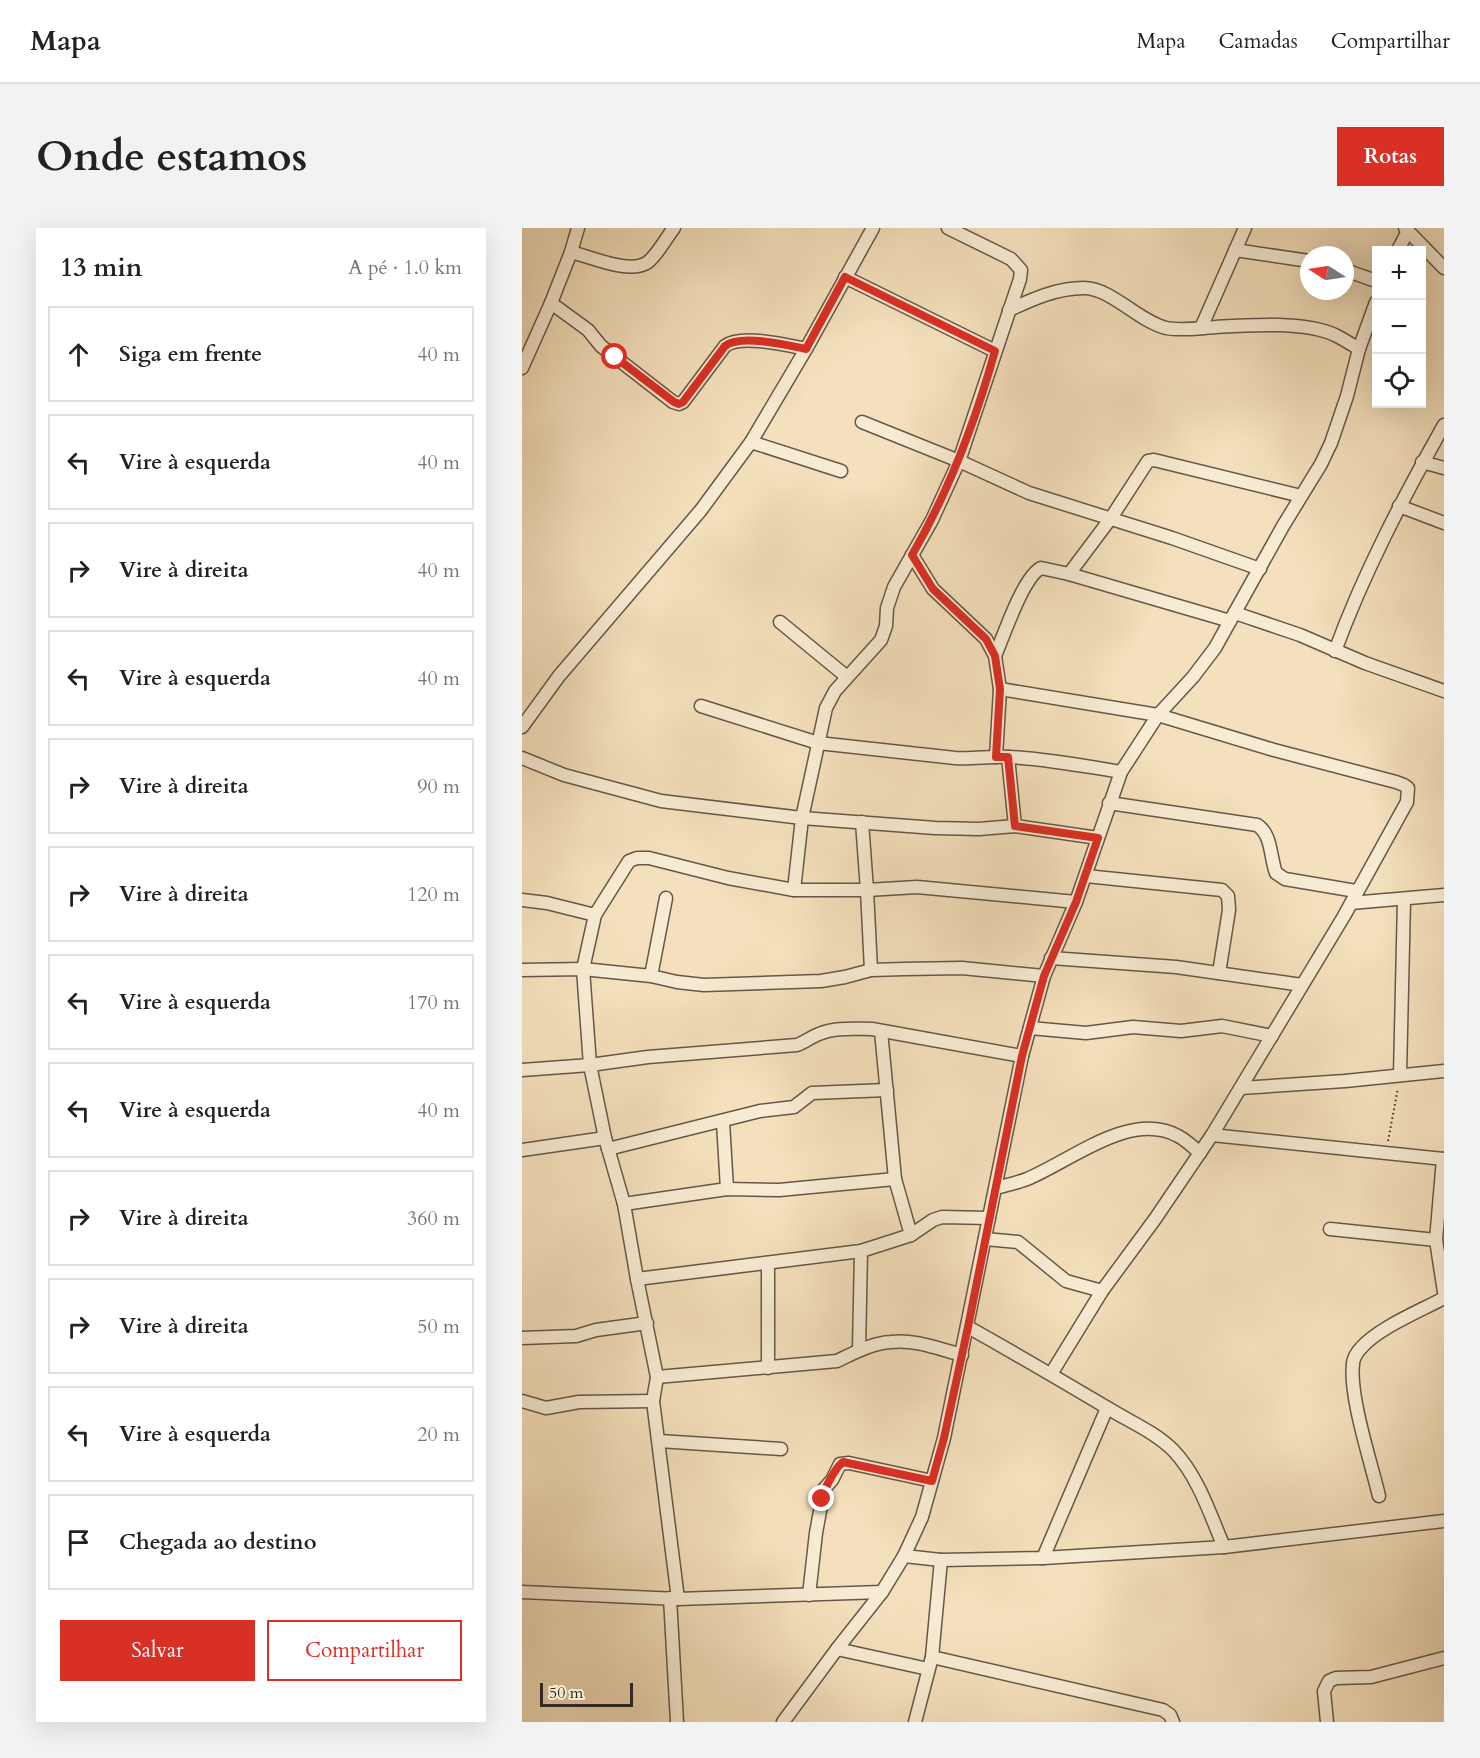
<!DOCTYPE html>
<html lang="pt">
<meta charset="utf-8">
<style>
body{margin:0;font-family:Cardo,serif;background:#f2f2f2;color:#222}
.controls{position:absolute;right:18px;top:18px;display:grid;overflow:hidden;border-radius:0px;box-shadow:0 6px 24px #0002}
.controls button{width:54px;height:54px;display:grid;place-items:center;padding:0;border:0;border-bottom:2px solid #e0e0e0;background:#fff;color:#222;font:30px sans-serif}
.compass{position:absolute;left:778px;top:18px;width:54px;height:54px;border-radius:50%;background:#fff;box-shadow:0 6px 24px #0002;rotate:282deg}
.scale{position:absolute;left:18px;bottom:15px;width:93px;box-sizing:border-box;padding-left:6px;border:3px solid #352a21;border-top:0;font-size:16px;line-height:21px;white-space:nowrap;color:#352a21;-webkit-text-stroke:4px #f8ebd3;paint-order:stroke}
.stop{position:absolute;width:18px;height:18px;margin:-14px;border:4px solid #d93025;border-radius:50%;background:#fff}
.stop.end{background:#d93025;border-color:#fff;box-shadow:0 2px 6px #0008}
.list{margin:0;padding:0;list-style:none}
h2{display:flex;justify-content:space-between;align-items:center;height:78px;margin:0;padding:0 24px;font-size:26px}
h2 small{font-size:20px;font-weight:400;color:#767676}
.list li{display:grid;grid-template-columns:39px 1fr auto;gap:18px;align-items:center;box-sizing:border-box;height:96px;margin:0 12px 12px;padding:0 12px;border:2px solid #e0e0e0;border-radius:0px}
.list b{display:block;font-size:22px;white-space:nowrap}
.list em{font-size:20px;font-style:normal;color:#767676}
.actions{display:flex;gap:12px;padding:18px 24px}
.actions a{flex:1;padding:14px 0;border:2px solid #d93025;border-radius:0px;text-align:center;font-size:21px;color:#d93025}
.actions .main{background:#d93025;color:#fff}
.icon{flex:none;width:33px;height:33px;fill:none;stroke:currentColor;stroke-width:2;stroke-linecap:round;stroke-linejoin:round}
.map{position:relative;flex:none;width:922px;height:1494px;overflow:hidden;border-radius:0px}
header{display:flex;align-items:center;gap:36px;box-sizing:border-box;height:84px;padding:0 30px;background:#fff;border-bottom:2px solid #e0e0e0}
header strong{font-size:28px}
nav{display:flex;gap:33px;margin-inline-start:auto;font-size:21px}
.intro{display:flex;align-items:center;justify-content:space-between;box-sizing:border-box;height:144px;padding:0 36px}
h1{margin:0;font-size:42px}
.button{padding:15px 27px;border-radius:0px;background:#d93025;color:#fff;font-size:21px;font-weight:700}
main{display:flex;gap:36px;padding:0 36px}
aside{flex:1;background:#fff;border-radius:0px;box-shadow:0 6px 24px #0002}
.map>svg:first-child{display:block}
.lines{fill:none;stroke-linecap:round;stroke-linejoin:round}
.street-casing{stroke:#655848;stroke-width:15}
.path{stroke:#352a21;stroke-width:2;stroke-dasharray:1.5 3;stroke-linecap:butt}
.street{stroke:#f8ebd3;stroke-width:12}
.route{stroke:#d93025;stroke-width:8}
</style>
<header>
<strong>Mapa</strong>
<nav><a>Mapa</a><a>Camadas</a><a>Compartilhar</a></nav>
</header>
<div class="intro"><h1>Onde estamos</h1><a class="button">Rotas</a></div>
<main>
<aside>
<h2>13 min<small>A pé · 1.0 km</small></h2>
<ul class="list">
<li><svg class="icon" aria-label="ahead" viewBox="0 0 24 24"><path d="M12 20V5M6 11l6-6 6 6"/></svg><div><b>Siga em frente</b></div><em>40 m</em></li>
<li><svg class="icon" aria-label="left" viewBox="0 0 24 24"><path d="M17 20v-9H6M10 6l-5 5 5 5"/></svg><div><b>Vire à esquerda</b></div><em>40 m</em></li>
<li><svg class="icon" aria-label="right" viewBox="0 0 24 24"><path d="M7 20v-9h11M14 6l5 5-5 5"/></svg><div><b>Vire à direita</b></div><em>40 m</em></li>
<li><svg class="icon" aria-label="left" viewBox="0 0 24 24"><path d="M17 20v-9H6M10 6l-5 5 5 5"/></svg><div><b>Vire à esquerda</b></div><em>40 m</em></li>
<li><svg class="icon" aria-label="right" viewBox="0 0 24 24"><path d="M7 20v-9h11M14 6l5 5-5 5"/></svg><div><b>Vire à direita</b></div><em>90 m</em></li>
<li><svg class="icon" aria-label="right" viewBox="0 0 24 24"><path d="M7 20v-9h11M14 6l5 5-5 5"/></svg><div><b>Vire à direita</b></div><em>120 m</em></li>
<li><svg class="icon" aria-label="left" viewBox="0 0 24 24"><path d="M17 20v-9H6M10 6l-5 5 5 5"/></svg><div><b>Vire à esquerda</b></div><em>170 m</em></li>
<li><svg class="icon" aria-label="left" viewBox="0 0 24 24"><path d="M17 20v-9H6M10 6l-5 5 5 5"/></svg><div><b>Vire à esquerda</b></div><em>40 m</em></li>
<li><svg class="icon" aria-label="right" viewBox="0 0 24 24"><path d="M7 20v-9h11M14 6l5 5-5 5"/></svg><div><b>Vire à direita</b></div><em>360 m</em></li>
<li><svg class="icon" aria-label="right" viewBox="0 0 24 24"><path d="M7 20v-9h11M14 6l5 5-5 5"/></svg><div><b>Vire à direita</b></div><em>50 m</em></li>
<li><svg class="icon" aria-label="left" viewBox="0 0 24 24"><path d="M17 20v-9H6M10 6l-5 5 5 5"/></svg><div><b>Vire à esquerda</b></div><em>20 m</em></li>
<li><svg class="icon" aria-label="arrive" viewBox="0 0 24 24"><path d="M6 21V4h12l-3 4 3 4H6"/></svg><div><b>Chegada ao destino</b></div></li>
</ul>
<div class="actions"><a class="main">Salvar</a><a>Compartilhar</a></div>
</aside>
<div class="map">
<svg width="922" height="1494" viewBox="0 0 922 1494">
<rect width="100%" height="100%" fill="#f4e0bc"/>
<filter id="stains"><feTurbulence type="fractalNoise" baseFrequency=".00333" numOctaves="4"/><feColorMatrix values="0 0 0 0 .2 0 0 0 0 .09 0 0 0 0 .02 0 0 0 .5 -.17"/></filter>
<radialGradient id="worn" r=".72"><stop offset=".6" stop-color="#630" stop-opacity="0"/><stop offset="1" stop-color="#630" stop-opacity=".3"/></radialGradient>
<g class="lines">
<defs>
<g id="street">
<polyline points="883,0 922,40"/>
<polyline points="713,22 787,33"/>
<polyline points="876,22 886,3"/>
<path d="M49,24C69,29 109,47 126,34C136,26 144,10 152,0"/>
<polyline points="823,42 854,53"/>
<polyline points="323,49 473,123"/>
<path d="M29,75L66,102L79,118L151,174L157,176L161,174L203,118C219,106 264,117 284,121"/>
<path d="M487,82C511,71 535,60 562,60C589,60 616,93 644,100C660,103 678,100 694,99C726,97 783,93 813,107C821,111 829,116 837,121"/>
<polyline points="679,100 723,0"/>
<polyline points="0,140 29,75 49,24 56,0"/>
<polyline points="340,194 437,233 507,265 650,310 738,341"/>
<polyline points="229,214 319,243"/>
<polyline points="900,234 922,240"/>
<polyline points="877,278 922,295"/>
<polyline points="390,327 411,361 464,411 473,428 478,461 474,529"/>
<polyline points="547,346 589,290 626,233 632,232 779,268"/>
<polyline points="713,385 778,407 843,435 922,463"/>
<polyline points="258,394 325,449"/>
<path d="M813,423C842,344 881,270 922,197"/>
<path d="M473,428C482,407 501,349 519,340L547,346L708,393"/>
<polyline points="478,461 636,487 752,522 874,554 882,557 886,560 885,574 822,688 690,907 633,991 580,1063 529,1146"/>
<path d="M179,478L296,515L433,530C452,531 470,528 488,529C526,531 562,538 599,544"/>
<polyline points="0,499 37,448 179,282 229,214 284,121 351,0"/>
<polyline points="486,529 493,598"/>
<polyline points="0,530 42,547 139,573 280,590 413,600 457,601 493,598 576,610"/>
<path d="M587,575L735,597C750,606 748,629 754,645L763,651L834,663"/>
<polyline points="340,594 345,662 349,742"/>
<polyline points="564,648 700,662 706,668 707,682 697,745"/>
<polyline points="272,662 280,590 304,480 313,463 359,412 364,398 365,380 372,359 410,292 437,233 498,51 499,42 489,31 426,0"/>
<polyline points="0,672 25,675 73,687"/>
<polyline points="829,675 922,667"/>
<polyline points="529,730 654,739 780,757"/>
<polyline points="0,742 61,741 129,748 155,754 182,757 299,753 323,749 349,742 382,741 440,740 522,748"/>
<polyline points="129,748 144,670"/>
<polyline points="508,800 564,805 611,799 659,803 700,798 750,808"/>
<polyline points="359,803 373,951 389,1007"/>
<path d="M0,842L68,837L126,829L275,817C283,814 289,809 297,806C312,799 333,801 350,801L500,828"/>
<polyline points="878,847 882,672"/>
<polyline points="719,860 823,853 922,843"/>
<polyline points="201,894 205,961"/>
<polyline points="690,907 922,931"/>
<polyline points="86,921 238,883 272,879 290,865 365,862"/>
<polyline points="0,922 83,910"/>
<polyline points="921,931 914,1012 922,1064"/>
<path d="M474,960C484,957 495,955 505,951C549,933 608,882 656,908C664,912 671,919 678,925"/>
<polyline points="102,976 205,961 257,962 373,951"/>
<polyline points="808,1001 914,1012"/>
<polyline points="463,1011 496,1014 544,1053 580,1063"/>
<polyline points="246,1035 246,1140"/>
<polyline points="115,1051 339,1023 389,1007 411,992 420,989 467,990"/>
<path d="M446,1099C494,1126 542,1154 589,1182C609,1194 634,1205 651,1222C676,1248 688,1286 702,1319"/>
<polyline points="0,1110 54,1108 74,1102 125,1095"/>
<polyline points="337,1122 339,1023"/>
<path d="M135,1149L315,1133C332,1125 350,1115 369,1114C392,1111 417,1121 440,1127"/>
<polyline points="0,1173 24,1180 57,1174 131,1173"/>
<polyline points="137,1213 259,1221"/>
<path d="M857,1268C849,1234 827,1168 831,1136C831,1131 835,1124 839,1120C856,1100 898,1083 922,1070"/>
<polyline points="382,1328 419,1332 521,1330 702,1319 922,1293"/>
<polyline points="521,1330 585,1180"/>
<polyline points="0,1364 156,1371 360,1364"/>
<polyline points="287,1367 294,1305 302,1261 310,1252 318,1236 327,1235 410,1253"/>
<polyline points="148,1370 155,1494"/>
<polyline points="156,1371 131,1173 135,1149 115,1051 102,976 83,910 68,837 61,741 73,687 107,633 115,630 127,630 206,650 272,662 345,662 395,659 554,674"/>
<polyline points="315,1421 406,1441"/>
<polyline points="410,1429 641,1482 648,1487 651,1494"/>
<polyline points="261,1494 315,1421 360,1364 382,1328 400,1289 422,1210 500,828 522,748 554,674 599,544 636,487 671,449 693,420 761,298 799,236 809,215 825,168 837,121 854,74"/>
<polyline points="393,1494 410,1429 419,1332"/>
<polyline points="805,1494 802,1463 807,1453 814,1450 849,1449 922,1430"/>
</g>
</defs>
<use href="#street" class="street-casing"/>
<polyline class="path" points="866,913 876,860"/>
<use href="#street" class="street"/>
</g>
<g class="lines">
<path class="route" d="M93,129L152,174L157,176L161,174L203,118C219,106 264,117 284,121L323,49L473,123C453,195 427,263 390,327L411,361L464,411L473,428L478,461L474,529H486L493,598L576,610L554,674L522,748L500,828L446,1099L422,1210L410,1253L321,1234C313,1240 302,1261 300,1271"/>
</g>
<rect width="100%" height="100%" filter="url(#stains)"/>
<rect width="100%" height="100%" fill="url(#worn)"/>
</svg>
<div class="controls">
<button>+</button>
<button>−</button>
<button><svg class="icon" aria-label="locate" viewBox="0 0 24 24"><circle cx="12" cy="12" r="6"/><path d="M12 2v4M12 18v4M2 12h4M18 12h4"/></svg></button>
</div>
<svg class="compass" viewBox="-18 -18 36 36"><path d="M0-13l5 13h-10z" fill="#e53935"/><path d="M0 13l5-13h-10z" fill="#767676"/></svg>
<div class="scale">50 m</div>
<div class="stop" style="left:93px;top:129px"></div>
<div class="stop end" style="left:300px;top:1271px"></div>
</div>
</main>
